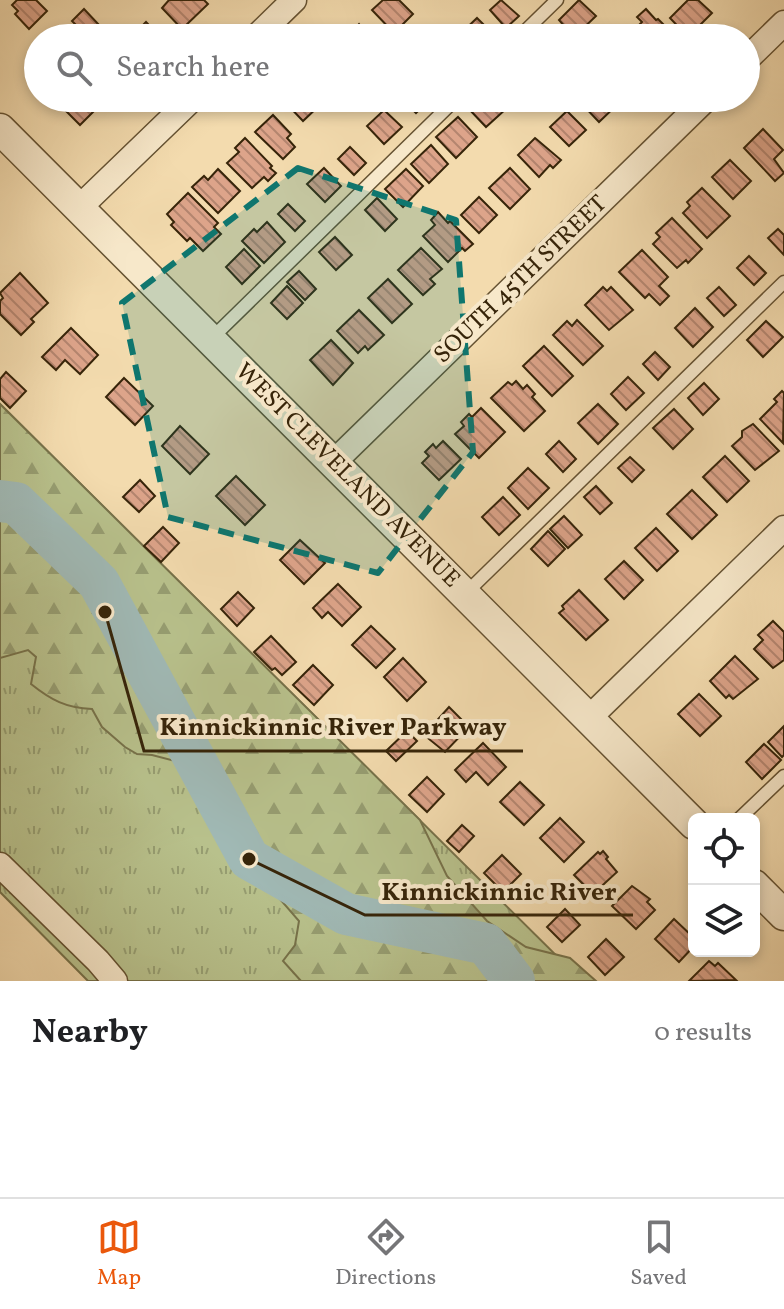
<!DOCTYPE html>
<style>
body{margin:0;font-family:Vollkorn,serif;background:#f6f6f6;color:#202124}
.controls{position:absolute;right:24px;bottom:24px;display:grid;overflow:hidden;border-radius:12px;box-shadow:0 4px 12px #0003}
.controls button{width:72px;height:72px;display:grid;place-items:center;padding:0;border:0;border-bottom:2px solid #e0e0e0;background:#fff;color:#202124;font:40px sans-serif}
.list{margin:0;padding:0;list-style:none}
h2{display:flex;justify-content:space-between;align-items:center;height:104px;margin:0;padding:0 32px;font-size:34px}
h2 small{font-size:26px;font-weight:400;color:#757577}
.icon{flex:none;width:44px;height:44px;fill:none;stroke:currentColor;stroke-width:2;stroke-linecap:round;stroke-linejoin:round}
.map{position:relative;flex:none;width:784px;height:981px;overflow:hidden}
.search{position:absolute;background:#fff;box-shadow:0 4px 12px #0003;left:24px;right:24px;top:24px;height:88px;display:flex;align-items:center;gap:20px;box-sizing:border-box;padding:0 28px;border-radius:44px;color:#757577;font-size:30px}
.sheet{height:216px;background:#fff}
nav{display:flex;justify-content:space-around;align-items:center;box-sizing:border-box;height:112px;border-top:2px solid #e0e0e0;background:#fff;font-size:22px;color:#757577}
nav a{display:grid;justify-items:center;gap:4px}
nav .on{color:#ea580c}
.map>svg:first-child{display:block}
.grass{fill:url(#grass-tufts);stroke:#77724a;stroke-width:2}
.forest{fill:url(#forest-firs);stroke:#77724a;stroke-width:2}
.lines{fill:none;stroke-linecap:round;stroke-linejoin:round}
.river{stroke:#a0b9b5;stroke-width:42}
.building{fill:url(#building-back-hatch);stroke:#362409;stroke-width:2}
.service-casing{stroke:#655232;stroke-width:15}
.minor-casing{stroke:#655232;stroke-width:27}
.tertiary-casing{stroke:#655232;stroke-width:33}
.service{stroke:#f7e8ca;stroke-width:12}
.minor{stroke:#f7e8ca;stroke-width:24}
.tertiary{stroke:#f7e8ca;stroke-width:30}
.marked{fill:#0f766e;fill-opacity:0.2;stroke:#0f766e;stroke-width:6;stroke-dasharray:16 10;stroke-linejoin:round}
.labels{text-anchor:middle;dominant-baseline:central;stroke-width:8;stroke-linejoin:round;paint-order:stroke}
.street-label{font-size:24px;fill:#362409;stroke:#f7e8ca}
.leader{fill:none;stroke:#362409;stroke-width:3}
.callout-dot{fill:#362409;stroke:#f7e8ca;stroke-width:3}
.callout-label{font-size:26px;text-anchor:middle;font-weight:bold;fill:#362409;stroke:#f7e8ca;stroke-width:8;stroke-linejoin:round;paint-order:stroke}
</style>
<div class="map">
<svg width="784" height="981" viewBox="0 0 784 981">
<defs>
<pattern id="grass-tufts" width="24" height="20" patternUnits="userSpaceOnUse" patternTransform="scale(2)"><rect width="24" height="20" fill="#b8c18c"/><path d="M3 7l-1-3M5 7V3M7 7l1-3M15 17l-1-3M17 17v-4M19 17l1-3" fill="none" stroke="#969d71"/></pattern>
<pattern id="forest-firs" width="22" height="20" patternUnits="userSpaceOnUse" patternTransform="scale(2)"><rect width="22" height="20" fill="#b8c18c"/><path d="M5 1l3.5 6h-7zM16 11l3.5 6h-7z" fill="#969d71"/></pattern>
<pattern id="building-back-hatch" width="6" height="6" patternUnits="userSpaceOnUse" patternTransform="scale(2)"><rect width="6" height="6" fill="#dda48a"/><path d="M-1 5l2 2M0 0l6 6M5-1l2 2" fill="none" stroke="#b4856f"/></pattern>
</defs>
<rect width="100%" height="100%" fill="#f3dbae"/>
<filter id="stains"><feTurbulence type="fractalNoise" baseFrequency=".0025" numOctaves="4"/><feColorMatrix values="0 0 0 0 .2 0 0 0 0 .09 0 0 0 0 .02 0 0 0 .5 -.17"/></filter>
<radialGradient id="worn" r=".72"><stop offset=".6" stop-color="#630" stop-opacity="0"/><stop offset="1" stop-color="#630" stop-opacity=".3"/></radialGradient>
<polygon class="grass" points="0,404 582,981 88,981 0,892"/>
<path class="forest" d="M0,404L420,820L447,876L487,921L526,947L570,958L596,981H301L283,961L295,945L299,921L266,883L248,844L207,801L183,763L152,755L137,754L125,747L102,727L92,709C66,708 51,700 31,684L36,657L28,650L0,658Z"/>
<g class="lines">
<polyline class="river" points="0,501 16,503 99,583 249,859 346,914 486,944 514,981"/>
</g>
<g class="building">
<polygon points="17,0 36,0 47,11 29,29 15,14 18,11 12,5"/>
<polygon points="169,0 204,0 208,4 182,29 162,8"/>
<polygon points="383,0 399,0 413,14 394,33 372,10"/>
<polygon points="501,0 519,16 506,28 490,10"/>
<polygon points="579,0 596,16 574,37 559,20"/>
<polygon points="688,0 698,0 712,13 688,37 670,18"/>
<polygon points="84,9 99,25 87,36 72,21"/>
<polygon points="646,9 656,20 658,19 677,38 635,38 631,33 642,22 637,17"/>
<polygon points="477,18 494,35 492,38 456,38"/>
<polygon points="146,22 161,38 130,38"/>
<polygon points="359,24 362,28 364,26 375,38 352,38 355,34 353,31"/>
<polygon points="61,98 91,98 99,106 80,125 59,104 63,100"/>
<polygon points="318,98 323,102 303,121 282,99"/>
<polygon points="401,98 431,98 416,113"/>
<polygon points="476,98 497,98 507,108 486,127 467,107"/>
<polygon points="581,98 615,98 619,103 599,122 579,101"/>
<polygon points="384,110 402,127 384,144 367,126"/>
<polygon points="567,111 586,130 569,146 550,127"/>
<polygon points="273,115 291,134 287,138 295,147 283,159 255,132"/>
<polygon points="458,117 477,137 456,158 436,137"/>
<polygon points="763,129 783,150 774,159 784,173 775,181 744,148"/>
<polygon points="245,138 272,166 270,168 276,173 268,181 264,177 252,188 227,163 239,152 235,148"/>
<polygon points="535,138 561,160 553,168 550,165 539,177 518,155"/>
<polygon points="431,145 448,164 429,183 411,164"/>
<polygon points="350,147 366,163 354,175 338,159"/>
<polygon points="730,160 751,181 733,199 712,177"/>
<polygon points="324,168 341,186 325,202 307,184"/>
<polygon points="510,168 530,189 510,209 489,188"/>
<polygon points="218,169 240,191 218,213 192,187 204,176 208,180"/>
<polygon points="406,169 423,186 403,207 385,189"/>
<polygon points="702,188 730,216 707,238 683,213 690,206 687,202"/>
<polygon points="188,193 218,223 214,227 221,234 203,251 190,238 187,241 171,225 174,222 167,214"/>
<polygon points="479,197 497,215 479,233 461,215"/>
<polygon points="377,198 397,219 385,231 365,210"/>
<polygon points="288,204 305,221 295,231 278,214"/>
<polygon points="438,212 448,223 450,221 473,244 465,251 462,248 448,262 423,236 435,225 431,220"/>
<polygon points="672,218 702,249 688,263 686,260 677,268 653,244 660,237 656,233"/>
<polygon points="267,222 285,242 264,263 242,241 254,229 257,232"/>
<polygon points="778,229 784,235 784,255 768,238"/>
<polygon points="335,237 352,255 336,270 319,252"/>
<polygon points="421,248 442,269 430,279 435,284 423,295 398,270"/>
<polygon points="244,249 260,266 242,284 226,267"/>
<polygon points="642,250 668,277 659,286 669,296 660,305 649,294 645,298 619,272"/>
<polygon points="749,256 766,273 754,285 737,268"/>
<polygon points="299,271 316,289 305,300 287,282"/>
<polygon points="20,273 48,303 31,319 34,322 21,335 0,314 0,301 3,298 0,293"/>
<polygon points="388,279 412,304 392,323 368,298"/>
<polygon points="287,286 303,303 287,319 271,303"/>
<polygon points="603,287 607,291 611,287 633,310 609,330 585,305"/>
<polygon points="719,287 736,305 724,316 707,298"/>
<polygon points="695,308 713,327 693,347 675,328"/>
<polygon points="359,310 384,335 368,350 365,346 358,353 337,331"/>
<polygon points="577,320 603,346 583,365 553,335 567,321 572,326"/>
<polygon points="766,321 783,337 763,357 747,340"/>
<polygon points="71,328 98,355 80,374 65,360 56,370 42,357"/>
<polygon points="331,340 353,363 333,385 310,360"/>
<polygon points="544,346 573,376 552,396 523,366"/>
<polygon points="655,352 670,367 658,380 643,364"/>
<polygon points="6,372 26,391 10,408 0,398 0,379"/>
<polygon points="628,377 644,393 626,410 611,394"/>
<polygon points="124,378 153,406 135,425 106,397"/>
<polygon points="516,381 523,389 527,385 535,394 532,397 545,411 524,431 491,398 508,382 512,385"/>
<polygon points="704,383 719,399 703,415 688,398"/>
<polygon points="782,391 784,393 783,443 760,419 777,402 774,399"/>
<polygon points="598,404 618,424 598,444 578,423"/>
<polygon points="481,408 505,432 479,458 455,434 464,426 461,422 469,414 472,417"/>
<polygon points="674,409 693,429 673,449 653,428"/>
<polygon points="753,424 779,451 755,470 732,446 742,437 742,431"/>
<polygon points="180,426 209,454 190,474 162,446"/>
<polygon points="443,441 461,459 439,480 422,463 429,456 425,452 433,444 436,448"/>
<polygon points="559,441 576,459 563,472 546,454"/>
<polygon points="725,456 749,481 727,502 703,477"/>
<polygon points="630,457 644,470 632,482 618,468"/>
<polygon points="528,468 549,488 528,509 508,488"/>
<polygon points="236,476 265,505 245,525 216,496"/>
<polygon points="140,480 155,496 139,512 123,497"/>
<polygon points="596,486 612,503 600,514 584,497"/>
<polygon points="692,490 717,515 692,539 667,514"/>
<polygon points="503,497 520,515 499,535 482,517"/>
<polygon points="564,516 582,535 568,548 550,529"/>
<polygon points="163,527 179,543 161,562 144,546"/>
<polygon points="656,528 678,551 657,571 635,548"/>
<polygon points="548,531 565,549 548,566 531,549"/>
<polygon points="300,540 325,563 304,584 280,560"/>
<polygon points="624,561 643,580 624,599 605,579"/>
<polygon points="338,584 361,607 342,626 328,612 322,618 313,608"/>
<polygon points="579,590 608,620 586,640 559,613 564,609 562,606"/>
<polygon points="238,592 254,608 237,626 221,609"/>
<polygon points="773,621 784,632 784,660 773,668 754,649 763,640 758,635"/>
<polygon points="371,626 395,649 376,668 352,645"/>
<polygon points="271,636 296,662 282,675 275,668 272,670 254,652"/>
<polygon points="735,656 758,679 733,699 729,695 726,698 710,681"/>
<polygon points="403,658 426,682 407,701 384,677"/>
<polygon points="313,665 333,685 314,705 293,685"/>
<polygon points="699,694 721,716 700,736 678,714"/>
<polygon points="449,707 469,727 445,752 424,735"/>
<polygon points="784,726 784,755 782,757 768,742"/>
<polygon points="407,731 417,741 396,761 386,751"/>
<polygon points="483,743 506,767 488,785 476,772 466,782 455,770"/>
<polygon points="764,744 781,760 762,779 746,762"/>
<polygon points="427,777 444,794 427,812 409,795"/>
<polygon points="520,782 544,805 524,825 500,802"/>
<polygon points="560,818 584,842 564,862 540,838"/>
<polygon points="462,825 474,836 459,852 447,841"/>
<polygon points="603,851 608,857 606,859 617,872 593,894 574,875 598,852 600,854"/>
<polygon points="502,855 521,874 503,892 484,873"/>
<polygon points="632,886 650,899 647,902 655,910 636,929 612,906"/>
<polygon points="565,909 580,925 562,942 547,927"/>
<polygon points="674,919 694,938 694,946 679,962 655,939"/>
<polygon points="606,939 624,957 605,975 588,957"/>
<polygon points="709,961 715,966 718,963 736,980 689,981"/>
</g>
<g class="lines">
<defs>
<g id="service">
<polyline points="518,38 557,0"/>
<polyline points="211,339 457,98"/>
<polyline points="465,594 784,282"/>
<polyline points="739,819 784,776"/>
</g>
<g id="minor">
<polyline points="255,38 294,0"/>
<polyline points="746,60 784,23"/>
<polyline points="80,207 193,98"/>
<polyline points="334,462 707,98"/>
<polyline points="589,718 784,528"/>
<polyline points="0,865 98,961 115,981"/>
</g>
<g id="tertiary">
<polyline points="0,129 694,824"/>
<polyline points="754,885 784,915"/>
</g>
</defs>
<use href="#service" class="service-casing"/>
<use href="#minor" class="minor-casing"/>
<use href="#tertiary" class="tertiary-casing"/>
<use href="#service" class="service"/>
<use href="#minor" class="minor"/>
<use href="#tertiary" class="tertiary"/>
</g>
<path class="marked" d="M298,168L456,220L473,452L378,573L168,517L122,303Z"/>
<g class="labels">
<g class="street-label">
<text transform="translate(521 280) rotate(-44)">SOUTH 45TH STREET</text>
<text transform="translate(347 476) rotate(45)">WEST CLEVELAND AVENUE</text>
</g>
</g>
<path class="leader" d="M105 612L144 751H523M249 859L365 915H633"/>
<g class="callout-dot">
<circle cx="105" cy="612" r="8"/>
<circle cx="249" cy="859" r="8"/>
</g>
<g class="callout-label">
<text x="333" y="735">Kinnickinnic River Parkway</text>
<text x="499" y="900">Kinnickinnic River</text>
</g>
<rect width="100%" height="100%" filter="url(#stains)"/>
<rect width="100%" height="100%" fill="url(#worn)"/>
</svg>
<div class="controls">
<button><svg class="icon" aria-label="locate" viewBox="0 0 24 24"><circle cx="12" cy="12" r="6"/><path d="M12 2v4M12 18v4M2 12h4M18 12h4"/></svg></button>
<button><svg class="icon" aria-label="layers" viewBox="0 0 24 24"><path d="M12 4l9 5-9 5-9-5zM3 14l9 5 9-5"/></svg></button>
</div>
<div class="search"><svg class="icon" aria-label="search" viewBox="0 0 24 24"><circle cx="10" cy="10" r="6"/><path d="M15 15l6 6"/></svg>Search here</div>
</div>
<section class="sheet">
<h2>Nearby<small>0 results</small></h2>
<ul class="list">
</ul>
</section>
<nav>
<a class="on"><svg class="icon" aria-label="map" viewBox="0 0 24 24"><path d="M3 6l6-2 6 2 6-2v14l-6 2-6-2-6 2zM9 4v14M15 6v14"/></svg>Map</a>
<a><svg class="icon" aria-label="directions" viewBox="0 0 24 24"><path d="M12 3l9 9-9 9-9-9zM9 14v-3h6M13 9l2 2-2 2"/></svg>Directions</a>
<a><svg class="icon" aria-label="saved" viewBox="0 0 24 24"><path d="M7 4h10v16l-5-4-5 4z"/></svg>Saved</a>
</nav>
